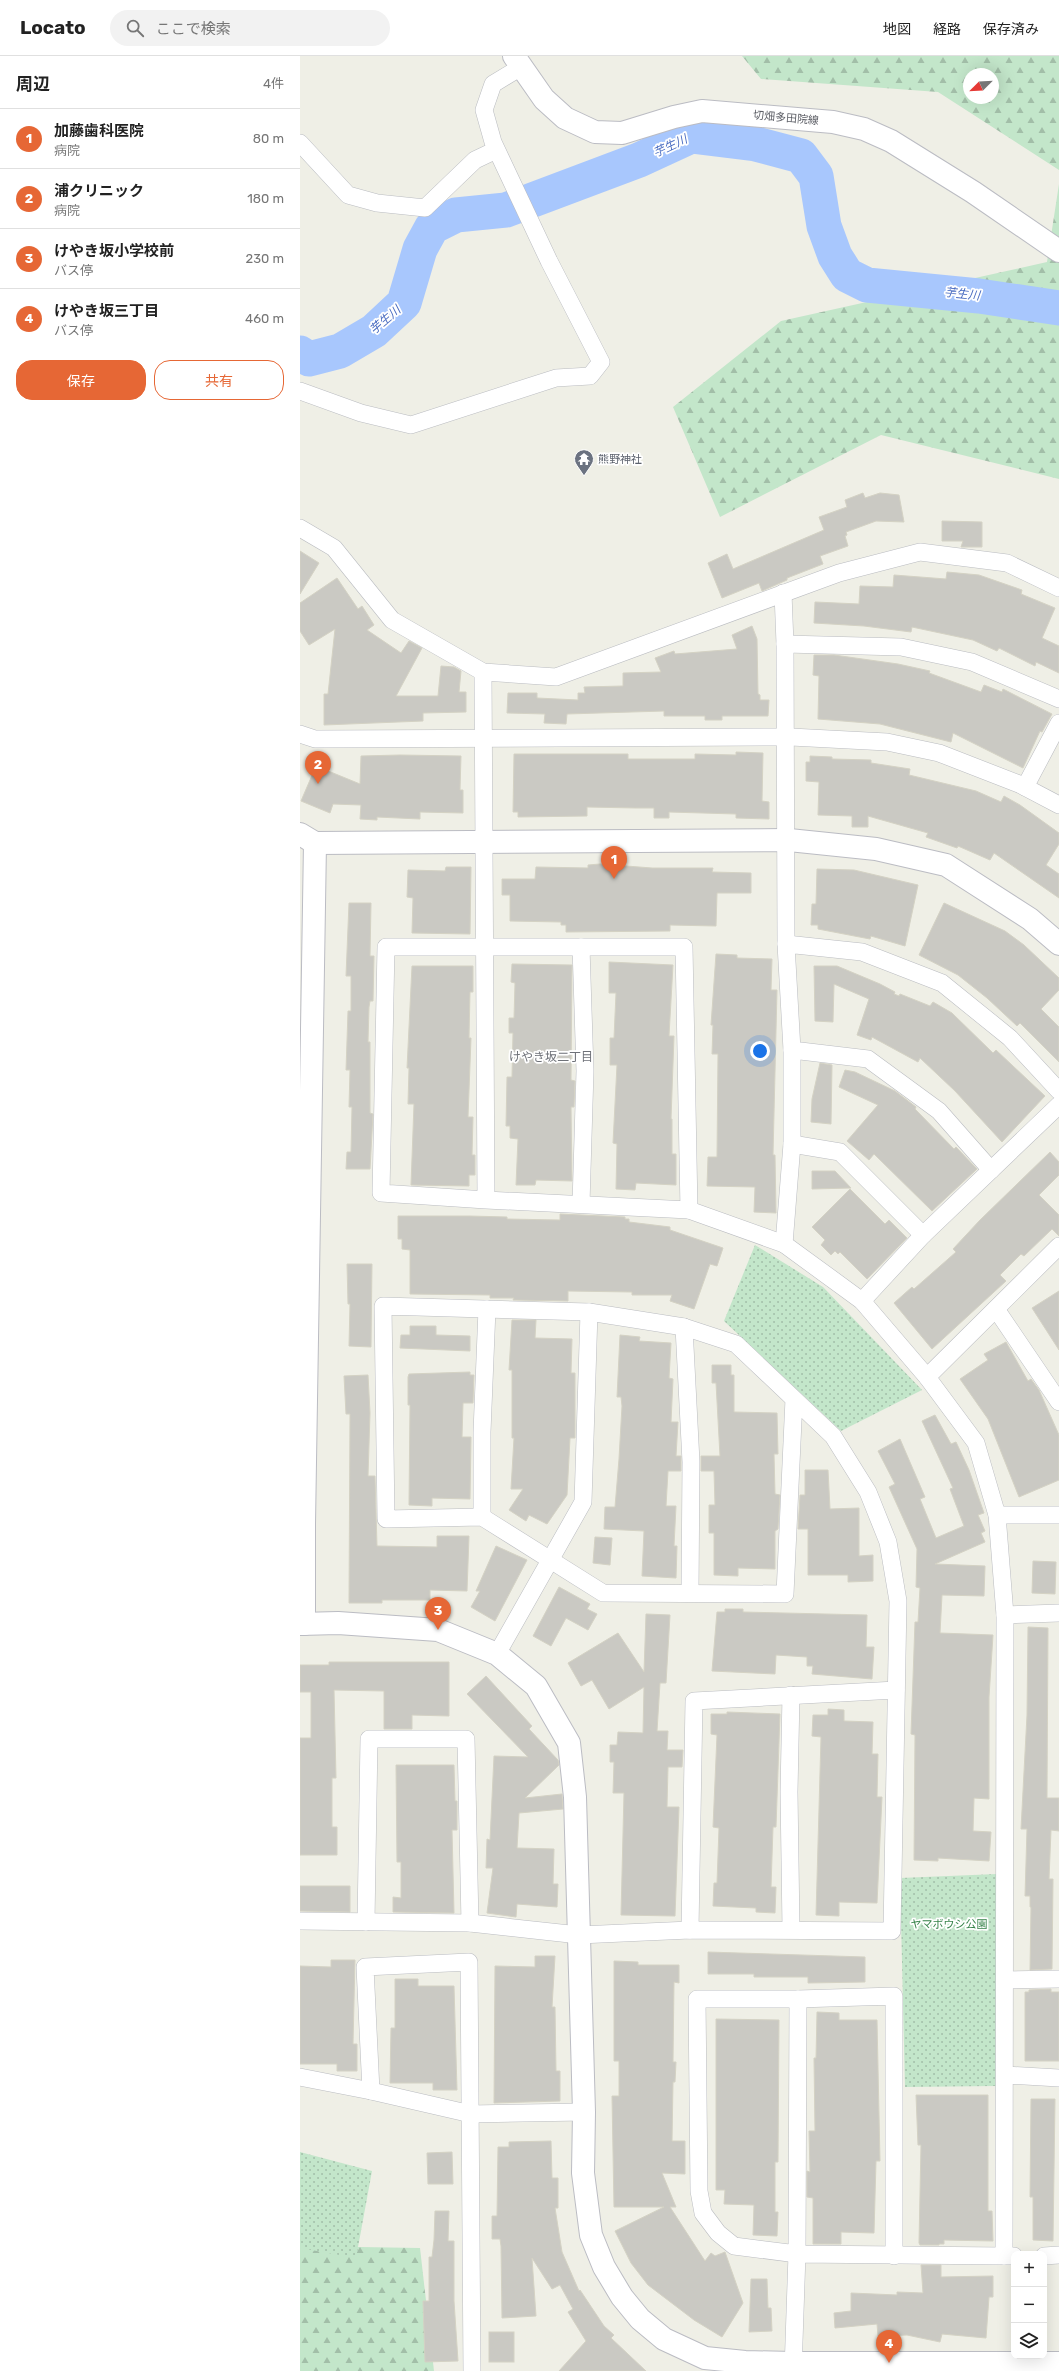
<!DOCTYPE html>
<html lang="ja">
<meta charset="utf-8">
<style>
body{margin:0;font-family:Rubik,"Noto Sans JP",sans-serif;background:#f2f2f2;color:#222}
.controls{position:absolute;right:12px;bottom:12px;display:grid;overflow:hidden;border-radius:8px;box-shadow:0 4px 16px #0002}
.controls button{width:36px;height:36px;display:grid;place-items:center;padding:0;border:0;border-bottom:1px solid #e0e0e0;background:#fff;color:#222;font:20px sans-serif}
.compass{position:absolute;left:663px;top:12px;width:36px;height:36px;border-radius:50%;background:#fff;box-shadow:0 4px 16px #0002;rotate:246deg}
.you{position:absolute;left:460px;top:995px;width:14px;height:14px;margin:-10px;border:3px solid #fff;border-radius:50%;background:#1a73e8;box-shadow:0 0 0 6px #1a73e833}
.badge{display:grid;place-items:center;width:26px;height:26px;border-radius:50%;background:#e66735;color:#fff;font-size:13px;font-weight:700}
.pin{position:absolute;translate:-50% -33px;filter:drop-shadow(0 1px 2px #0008)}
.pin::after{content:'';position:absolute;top:21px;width:14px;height:12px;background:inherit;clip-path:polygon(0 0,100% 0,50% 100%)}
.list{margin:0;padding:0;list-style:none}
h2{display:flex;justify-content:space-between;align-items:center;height:52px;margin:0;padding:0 16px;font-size:17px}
h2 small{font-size:13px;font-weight:400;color:#767676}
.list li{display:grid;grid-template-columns:26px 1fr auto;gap:12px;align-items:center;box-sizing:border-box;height:60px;padding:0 16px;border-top:1px solid #e0e0e0}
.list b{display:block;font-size:15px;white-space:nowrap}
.list p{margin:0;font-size:13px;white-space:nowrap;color:#767676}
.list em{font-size:13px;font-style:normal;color:#767676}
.actions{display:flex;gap:8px;padding:12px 16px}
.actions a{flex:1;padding:9px 0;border:1px solid #e66735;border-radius:16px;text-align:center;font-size:14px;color:#e66735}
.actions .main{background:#e66735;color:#fff}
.icon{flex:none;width:22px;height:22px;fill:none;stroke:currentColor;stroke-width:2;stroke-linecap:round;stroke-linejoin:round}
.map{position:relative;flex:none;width:759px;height:2315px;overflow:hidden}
header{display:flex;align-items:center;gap:24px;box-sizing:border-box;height:56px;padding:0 20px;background:#fff;border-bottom:1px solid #e0e0e0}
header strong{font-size:19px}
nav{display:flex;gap:22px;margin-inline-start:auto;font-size:14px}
.search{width:280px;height:36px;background:#f2f2f2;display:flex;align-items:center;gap:10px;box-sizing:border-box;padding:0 14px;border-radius:22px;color:#767676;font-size:15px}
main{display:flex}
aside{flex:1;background:#fff}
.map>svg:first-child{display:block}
.forest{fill:url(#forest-firs);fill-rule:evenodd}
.park{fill:url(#park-dots)}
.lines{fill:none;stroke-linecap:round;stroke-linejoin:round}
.river{stroke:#a8c7fd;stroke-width:35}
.building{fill:#cac9c3;stroke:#d4d2c4}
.street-casing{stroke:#babcc1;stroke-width:18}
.secondary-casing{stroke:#bbbcc3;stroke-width:24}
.street{stroke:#fff;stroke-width:17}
.secondary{stroke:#fff;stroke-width:22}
.labels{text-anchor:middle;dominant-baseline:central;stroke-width:3.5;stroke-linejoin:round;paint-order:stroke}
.street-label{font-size:11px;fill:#5d5f66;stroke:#fff}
.worship-label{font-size:11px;fill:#5b616d;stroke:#fff;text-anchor:start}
.park-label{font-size:11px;fill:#37834a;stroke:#fff}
.water-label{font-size:12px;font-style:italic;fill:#4a6cc1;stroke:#fff}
.neighbourhood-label{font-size:12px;fill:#6e7178;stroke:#fff}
</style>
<header>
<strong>Locato</strong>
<div class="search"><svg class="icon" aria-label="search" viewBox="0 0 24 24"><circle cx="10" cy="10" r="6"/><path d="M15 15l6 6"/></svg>ここで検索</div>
<nav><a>地図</a><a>経路</a><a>保存済み</a></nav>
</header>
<main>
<aside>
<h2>周辺<small>4件</small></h2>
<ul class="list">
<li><span class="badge">1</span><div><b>加藤歯科医院</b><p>病院</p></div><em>80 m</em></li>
<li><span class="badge">2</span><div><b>浦クリニック</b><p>病院</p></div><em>180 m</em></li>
<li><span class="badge">3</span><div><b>けやき坂小学校前</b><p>バス停</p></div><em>230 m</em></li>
<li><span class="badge">4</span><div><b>けやき坂三丁目</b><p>バス停</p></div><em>460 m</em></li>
</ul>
<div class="actions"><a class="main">保存</a><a>共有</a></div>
</aside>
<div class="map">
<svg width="759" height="2315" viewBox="0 0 759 2315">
<defs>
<pattern id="forest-firs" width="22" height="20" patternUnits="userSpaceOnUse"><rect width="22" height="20" fill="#c3e6ca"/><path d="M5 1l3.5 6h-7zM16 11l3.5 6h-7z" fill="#a2bea8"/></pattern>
<pattern id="park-dots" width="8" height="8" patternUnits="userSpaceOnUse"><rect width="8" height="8" fill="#c3e6ca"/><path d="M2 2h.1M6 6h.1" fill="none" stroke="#a2bea8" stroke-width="1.8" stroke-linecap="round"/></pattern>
</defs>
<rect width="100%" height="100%" fill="#efefe6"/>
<g class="forest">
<path d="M442,0H759V114L638,36L461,23ZM669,18H693V42H669Z"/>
<polygon points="759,128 759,423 581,379 420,461 373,351 481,265 747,206"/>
<polygon points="0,2190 120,2192 134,2315 0,2315"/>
</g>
<g class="park">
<polygon points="455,1189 523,1231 622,1334 541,1375 424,1265"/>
<polygon points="697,1818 697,2030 605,2031 600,1822"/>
<polygon points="0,2096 72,2115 56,2202 0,2192"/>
</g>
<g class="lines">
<polyline class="river" points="0,297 9,303 40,295 74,275 104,247 120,193 132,171 156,159 206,154 339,104 391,80 456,88 501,100 516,120 524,170 535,200 547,219 567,229 679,240 759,252"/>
</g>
<g class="building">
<polygon points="563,437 565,442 580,437 599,439 604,466 576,465 546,476 547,479 545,480 548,490 520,500 523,508 487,522 487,524 462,535 459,527 422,542 408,507 427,498 433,513 524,474 519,461 547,451 545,444"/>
<polygon points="642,465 682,466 682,491 661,491 663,485 642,485"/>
<polygon points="0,495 19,507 0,538"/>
<polygon points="647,516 679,519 722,534 721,538 755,552 742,582 759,590 759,617 736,606 735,610 699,592 697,595 673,584 612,571 611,576 564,570 514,567 515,546 559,548 560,530 593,531 594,519 646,523"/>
<polygon points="37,522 58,553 62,550 74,569 67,574 101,597 109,585 122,592 96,640 138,640 141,610 154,611 161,615 159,636 166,636 166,656 123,657 123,665 24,669 24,638 28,638 35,573 9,589 0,575 0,547"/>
<polygon points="452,570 457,583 458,638 460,639 460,644 469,644 468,660 422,660 422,664 405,664 405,660 364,660 364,655 267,658 266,668 244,667 245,658 207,657 208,637 237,637 237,642 278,644 278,637 285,637 284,631 323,630 323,617 361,616 355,602 374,595 375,598 437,593 432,579"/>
<polygon points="514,599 534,599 598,608 630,615 629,617 681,636 684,629 702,636 703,633 752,658 742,676 740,675 723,712 653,677 651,686 580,668 518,663 519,620 513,619"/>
<polygon points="436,696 463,697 462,745 469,746 469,763 436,762 436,758 369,756 369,762 354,762 354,752 336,752 287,751 287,760 218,761 218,756 213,756 214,698 328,698 328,703 395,703 395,698 436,699"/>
<polygon points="100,699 161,700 160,734 163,734 163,757 120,756 120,763 77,761 77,764 60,763 61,749 33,748 30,757 1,745 16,710 60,728 61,700"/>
<polygon points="510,700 532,701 532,703 571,704 571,707 610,713 609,719 676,735 701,746 704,740 720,749 759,777 759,788 746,809 759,818 759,842 694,797 690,804 658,790 657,792 626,781 628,777 568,760 568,771 552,771 552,760 518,759 519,726 506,725 506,706 510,706"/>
<polygon points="300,808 352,812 413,812 412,816 451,817 451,837 417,837 416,870 370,869 370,875 266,876 266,869 261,869 261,866 210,865 210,839 202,839 202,823 235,823 236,811 288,812 288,809"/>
<polygon points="146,811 171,811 170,878 112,877 113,842 107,841 108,814 145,815"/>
<polygon points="517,813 554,814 618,829 605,890 571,880 570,883 518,873 518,869 511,869 512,848 516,848"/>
<polygon points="49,847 71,847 70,900 74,900 73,945 70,945 69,951 68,986 70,986 70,1057 73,1058 70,1113 46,1113 47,1096 51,1096 52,1051 49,1051 50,1014 46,1014 48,955 51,955 51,920 46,920"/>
<polygon points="644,847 705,875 724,889 759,922 759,934 741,953 759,971 759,1006 720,967 717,970 687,942 658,919 619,899"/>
<polygon points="416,898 437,899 437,902 472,903 471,934 477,934 473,1099 475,1099 476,1157 454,1156 455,1131 407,1130 408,1101 417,1101 418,998 412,998 413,969 411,969"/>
<polygon points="309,906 373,909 369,980 374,980 371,1063 372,1063 372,1098 376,1098 376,1129 336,1127 335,1134 316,1133 317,1088 313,1087 317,1009 310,1009 310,982 314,982 316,937 309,937"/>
<polygon points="212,908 272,909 271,1024 275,1025 274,1051 271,1051 272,1125 236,1124 235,1129 216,1129 218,1083 210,1082 210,1070 206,1070 207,1021 212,1021 213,977 209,977 209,962 214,962 215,927 211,926"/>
<polygon points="112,910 173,910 173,936 170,936 169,982 171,982 168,1061 173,1061 172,1099 175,1099 175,1119 169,1119 169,1130 111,1129 114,1048 108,1048 109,1012 107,1012"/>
<polygon points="514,910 537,910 580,928 595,936 594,938 599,940 600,938 630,950 633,946 652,957 693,997 696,994 745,1040 702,1086 655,1035 620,1002 618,1006 572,981 571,984 557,979 569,943 534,928 533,966 515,965"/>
<polygon points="520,1007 532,1009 531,1068 511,1066 512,1043"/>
<polygon points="545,1014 555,1016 595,1035 616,1051 615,1053 654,1093 656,1091 677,1113 632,1155 574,1098 569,1104 547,1085 578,1049 539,1031"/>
<polygon points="750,1096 759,1106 759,1119 739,1139 759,1159 759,1180 752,1173 724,1200 721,1198 700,1219 706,1225 632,1293 594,1247 612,1231 614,1233 656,1196 653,1193 680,1164"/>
<polygon points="512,1115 535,1115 551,1132 512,1133"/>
<polygon points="550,1133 585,1168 589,1164 607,1182 567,1223 540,1196 538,1198 535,1195 531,1199 521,1189 525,1184 512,1171"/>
<polygon points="260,1158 325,1161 325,1163 329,1163 329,1166 370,1171 370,1174 423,1192 417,1210 410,1208 394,1253 370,1245 372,1239 332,1239 332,1236 268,1235 268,1245 213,1244 214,1242 190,1242 190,1239 110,1238 110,1194 102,1193 102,1183 98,1183 98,1160 169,1160 207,1161 207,1163 260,1164"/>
<polygon points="47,1208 72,1208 71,1291 49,1290 50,1248 48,1248"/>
<polygon points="759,1235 759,1294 732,1252"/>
<polygon points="212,1264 236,1264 235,1282 272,1283 271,1317 275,1317 275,1382 270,1382 267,1439 247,1468 229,1459 226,1465 209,1454 223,1433 211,1433 214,1382 212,1382 212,1314 209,1314"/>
<polygon points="110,1270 136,1270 136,1279 170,1280 170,1295 100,1292 101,1279 110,1279"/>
<polygon points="320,1279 340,1281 339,1285 371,1287 369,1322 373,1323 371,1366 378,1366 376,1400 381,1400 381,1415 368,1415 366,1450 376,1450 374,1490 377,1490 376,1522 342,1520 344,1475 304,1473 305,1451 315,1451 319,1403 322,1350 321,1341 317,1341"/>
<polygon points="706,1286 728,1325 731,1323 739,1334 759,1379 759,1424 719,1441 688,1363 660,1323 688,1304 684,1298"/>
<polygon points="412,1309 431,1309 431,1319 434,1319 434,1356 477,1357 478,1398 474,1398 475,1438 480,1439 478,1473 475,1475 475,1513 438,1512 438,1520 414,1519 414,1477 409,1477 409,1449 415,1449 414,1415 401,1415 401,1400 420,1400 416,1327 412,1327"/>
<polygon points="170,1316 170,1319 174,1319 173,1347 163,1347 162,1381 171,1381 170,1443 132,1442 132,1450 109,1449 110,1349 108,1349 108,1321 109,1318"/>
<polygon points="68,1319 70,1357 68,1420 75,1420 77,1490 137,1491 137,1480 169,1480 167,1535 130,1534 130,1544 82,1544 82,1547 49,1547 50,1358 46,1358 44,1320"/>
<polygon points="635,1359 651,1388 656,1386 669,1414 684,1457 678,1459 685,1475 681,1477 685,1486 635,1508 685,1510 684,1540 642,1539 640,1577 693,1579 689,1641 689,1743 674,1742 673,1775 691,1776 689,1805 638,1802 638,1805 614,1804 615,1679 611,1678 615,1566 618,1566 620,1532 616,1531 617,1493 589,1431 595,1428 578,1395 600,1383 625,1441 620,1443 636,1482 664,1470 650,1433 653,1432 622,1365"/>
<polygon points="505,1414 528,1414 530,1453 559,1452 559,1500 573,1499 573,1525 548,1526 548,1519 508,1519 508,1473 498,1473 500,1439 505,1439"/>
<polygon points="295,1481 312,1482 310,1509 293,1507"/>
<polygon points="196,1490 227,1504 195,1565 171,1551 180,1535 176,1535"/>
<polygon points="733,1505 756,1506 755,1538 732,1537"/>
<polygon points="259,1531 290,1548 287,1553 297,1558 288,1574 266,1562 251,1590 233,1580"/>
<polygon points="425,1553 443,1553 443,1556 567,1559 566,1591 574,1591 572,1623 512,1618 513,1610 507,1610 507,1601 476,1599 475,1618 412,1615 417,1556 425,1556"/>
<polygon points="346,1558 370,1559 366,1627 360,1627 357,1675 368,1675 367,1694 383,1694 382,1711 368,1711 367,1751 379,1751 375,1860 321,1859 324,1737 313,1737 314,1706 310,1706 310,1689 317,1689 318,1676 343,1677 344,1631 309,1653 292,1624 281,1630 268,1607 318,1577 344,1616"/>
<polygon points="728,1571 748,1572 747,1742 759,1742 759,1775 751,1774 749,1823 753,1823 752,1913 730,1914 731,1851 730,1851 730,1840 725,1840 727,1773 721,1773 727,1659"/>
<polygon points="29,1606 149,1606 149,1660 112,1659 112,1673 84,1673 84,1635 34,1634 36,1722 32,1722 32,1771 37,1771 37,1799 0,1799 0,1682 11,1682 11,1636 0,1636 0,1609 29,1609"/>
<polygon points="186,1620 232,1670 229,1673 258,1704 259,1709 225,1742 262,1738 263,1753 219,1757 217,1792 254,1793 253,1828 258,1828 257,1851 217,1848 216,1861 187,1857 193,1812 186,1812 187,1783 190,1784 194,1700 228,1701 167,1638"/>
<polygon points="528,1653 544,1654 544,1665 573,1666 572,1698 578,1698 577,1741 582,1741 577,1847 539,1846 539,1860 516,1859 521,1681 512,1680 513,1659 528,1659"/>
<polygon points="427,1656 480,1658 476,1771 473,1771 471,1831 476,1831 475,1857 456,1856 456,1852 413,1850 414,1827 417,1827 419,1772 413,1771 417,1679 411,1678 411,1658 427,1658"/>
<polygon points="96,1709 154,1709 155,1745 157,1745 157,1774 152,1774 154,1857 93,1856 93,1841 101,1842 101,1806 97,1806"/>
<polygon points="0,1830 50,1830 50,1856 0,1855"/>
<polygon points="408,1896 565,1901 565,1926 508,1927 508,1921 454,1921 454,1918 408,1918"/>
<polygon points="235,1900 255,1900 252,1951 255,1951 256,2015 260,2015 260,2045 194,2047 195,1910 235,1911"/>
<polygon points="31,1904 55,1904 53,1988 57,1988 57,2015 37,2015 37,2008 0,2008 0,1910 31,1911"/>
<polygon points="314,1905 338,1906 338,1909 379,1909 379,1927 374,1926 373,2006 376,2006 375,2026 373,2026 372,2085 385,2085 385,2118 362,2117 376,2151 370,2151 405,2205 411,2197 415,2200 425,2196 443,2247 422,2281 394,2264 348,2229 331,2207 315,2175 364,2151 314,2151 312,2040 319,2040 319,2005 314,2005"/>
<polygon points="95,1923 118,1923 118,1930 154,1930 157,2034 133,2034 133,2027 90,2027 91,1972 95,1972"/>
<polygon points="751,1933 751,1936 759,1936 759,2005 725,2005 725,1936 729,1936 729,1934"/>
<polygon points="517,1956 539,1957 539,1964 577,1964 580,2105 576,2105 574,2177 541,2176 541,2188 513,2188 513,2142 507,2141 507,2115 510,2116 509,2075 515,2075 514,2002 516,2002"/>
<polygon points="416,1963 479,1964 478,2106 475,2106 475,2156 478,2156 477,2180 453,2179 454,2149 424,2148 425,2134 416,2134"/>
<polygon points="616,2039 688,2039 688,2155 692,2155 693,2185 644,2184 644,2188 639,2188 639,2189 620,2189 619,2187 621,2089 618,2089"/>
<polygon points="731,2043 755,2043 753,2185 733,2184 733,2141 730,2141"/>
<polygon points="251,2085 252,2122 258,2122 258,2152 255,2152 262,2196 279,2235 280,2234 304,2270 314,2279 311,2282 346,2315 259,2315 286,2285 268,2256 273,2253 260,2229 252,2233 232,2202 236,2260 202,2262 201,2190 200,2183 192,2183 192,2160 197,2160 198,2091 209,2091 209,2086"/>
<polygon points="152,2096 153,2128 128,2128 127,2097"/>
<polygon points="135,2155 149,2155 148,2185 154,2185 154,2245 158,2305 125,2306 123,2245 129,2245 129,2201 132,2201 134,2184"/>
<polygon points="621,2209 641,2209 641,2221 693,2220 693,2241 689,2241 686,2282 642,2278 640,2286 607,2279 578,2280 577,2268 535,2272 534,2257 551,2255 551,2237 597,2239 597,2236 623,2237"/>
<polygon points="451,2223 467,2223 468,2252 471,2252 472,2275 449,2276"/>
<rect x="189" y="2276" width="25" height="30"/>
</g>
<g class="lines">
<defs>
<g id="street">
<polyline points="0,87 48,139 77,147 125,152 175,104 196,94"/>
<polyline points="0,335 61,357 111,369 256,322 290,320 301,306 249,205 193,86 184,54 193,28 221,11"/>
<polyline points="0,472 34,492 92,564 183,616 256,621 539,517 620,496 707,507 759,532"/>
<polyline points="483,537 485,588"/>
<path d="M183,616L186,1144L81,1137L86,891C185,891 285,891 384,891L389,1154L186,1144"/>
<polyline points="0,678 15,683 491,681 587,686 639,697 719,728 759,749"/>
<polyline points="725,731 759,667"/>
<polyline points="486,888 485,588 601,591 672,606 759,643"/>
<polyline points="492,1088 540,1096 623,1179"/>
<polyline points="691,1114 639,1055 568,1003 492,994 486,888 562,896 642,927 710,982 759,1035"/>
<polyline points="281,1148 285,1015 281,891"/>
<polyline points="389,1154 484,1188 562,1245 627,1321 676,1387 697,1459 705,1559 704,2200 714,2200"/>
<polyline points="484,1188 492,1088 492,994"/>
<polyline points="562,1245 623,1179 759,1049"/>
<polyline points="696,1253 759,1346"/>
<polyline points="384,1271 391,1406 390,1537"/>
<polyline points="627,1321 759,1190"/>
<polyline points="697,1459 759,1459"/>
<polyline points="182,1461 182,1376 187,1253"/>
<polyline points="705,1559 759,1557"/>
<polyline points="197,1598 283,1446 289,1256"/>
<polyline points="0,1865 170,1867 279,1879 390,1874 592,1875 598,1545 588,1486 568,1436 533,1380 436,1288 384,1271 289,1256 83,1250 86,1463 182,1461 303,1537 485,1538 494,1343"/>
<polyline points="66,1866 69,1683 166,1683 170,1867"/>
<polyline points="491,1873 489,1736 491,1639"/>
<polyline points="390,1874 394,1645 596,1634"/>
<polyline points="705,1924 759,1923"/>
<polyline points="498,1943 594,1940 594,2200"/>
<polyline points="705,2019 759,2022"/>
<polyline points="0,2021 71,2035 65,1911 169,1906 172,2315"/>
<polyline points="71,2035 171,2058 284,2056"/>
<polyline points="744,2200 759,2199"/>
<polyline points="493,2315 497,2198 498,1943 397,1943 399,2135 403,2157 418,2177 434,2190 497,2198 704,2200"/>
</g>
<g id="secondary">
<polyline points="214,0 244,43 265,62 295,76 322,77 374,61 402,55 533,66 564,73 591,85 673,136 759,195"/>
<polyline points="0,778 15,787 489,784 576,793 646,809 730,863 759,888"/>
<polyline points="0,1568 38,1567 138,1574 197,1598 236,1630 269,1687 275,1741 284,2056 283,2117 291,2179 304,2211 322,2241 340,2263 364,2283 405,2302 445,2306 493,2307 759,2307"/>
<polyline points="4,1568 4,1468 15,787"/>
</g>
</defs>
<use href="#street" class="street-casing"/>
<use href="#secondary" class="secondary-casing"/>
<use href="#street" class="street"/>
<use href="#secondary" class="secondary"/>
</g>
<defs>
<symbol id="temple-pin" viewBox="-11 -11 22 30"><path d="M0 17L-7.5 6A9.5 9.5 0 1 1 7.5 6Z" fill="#6b7280" stroke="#fff"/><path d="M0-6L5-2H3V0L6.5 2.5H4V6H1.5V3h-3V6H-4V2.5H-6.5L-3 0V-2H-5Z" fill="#fff"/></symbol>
</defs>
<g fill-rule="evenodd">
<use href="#temple-pin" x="273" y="392" width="22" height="30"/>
</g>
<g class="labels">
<g class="street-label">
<text transform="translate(486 62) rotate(5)">切畑多田院線</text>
</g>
<g class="worship-label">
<text x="298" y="403">熊野神社</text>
</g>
<g class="park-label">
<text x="649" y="1868">ヤマボウシ公園</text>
</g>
<g class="water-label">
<text transform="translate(370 90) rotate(-25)">芋生川</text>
<text transform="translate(662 238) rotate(6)">芋生川</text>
<text transform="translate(85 264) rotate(-41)">芋生川</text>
</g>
<g class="neighbourhood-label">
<text x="251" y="1001">けやき坂二丁目</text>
</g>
</g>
</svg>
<div class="controls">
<button>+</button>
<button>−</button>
<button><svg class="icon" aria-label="layers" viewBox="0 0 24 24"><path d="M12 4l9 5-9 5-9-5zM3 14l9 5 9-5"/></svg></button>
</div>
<svg class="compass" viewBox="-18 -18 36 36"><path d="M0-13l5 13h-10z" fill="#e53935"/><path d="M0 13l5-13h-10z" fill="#767676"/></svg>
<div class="you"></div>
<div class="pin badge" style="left:314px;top:823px">1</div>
<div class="pin badge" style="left:18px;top:728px">2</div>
<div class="pin badge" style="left:138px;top:1574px">3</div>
<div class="pin badge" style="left:589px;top:2307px">4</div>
</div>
</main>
